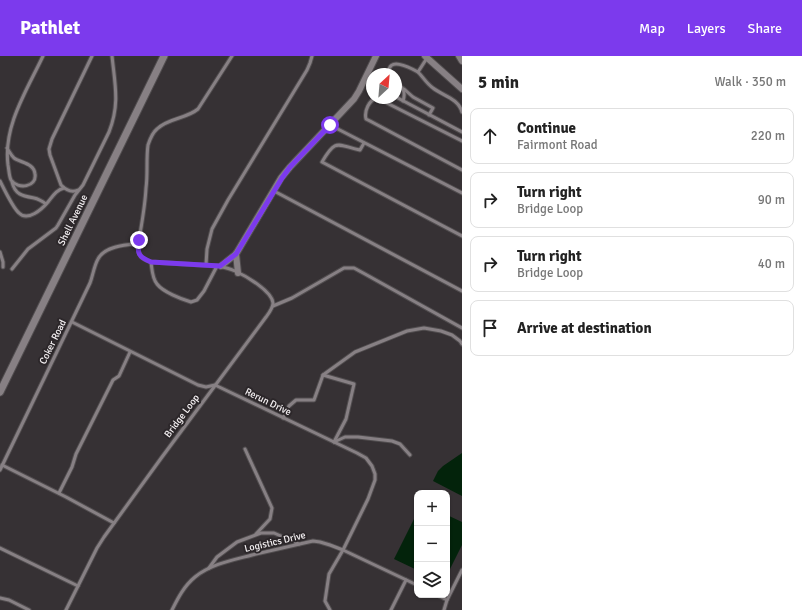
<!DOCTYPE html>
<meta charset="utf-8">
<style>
body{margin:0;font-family:Signika,sans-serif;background:#f6f6f6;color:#222}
.controls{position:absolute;right:12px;bottom:12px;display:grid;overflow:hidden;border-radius:8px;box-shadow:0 1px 3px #0004}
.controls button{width:36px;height:36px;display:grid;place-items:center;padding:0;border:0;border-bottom:1px solid #e0e0e0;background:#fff;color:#222;font:20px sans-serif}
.compass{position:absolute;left:366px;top:12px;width:36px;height:36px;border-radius:50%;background:#fff;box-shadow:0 1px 3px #0004;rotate:26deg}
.stop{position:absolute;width:12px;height:12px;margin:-9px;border:3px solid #7c3aed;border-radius:50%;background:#fff}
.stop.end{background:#7c3aed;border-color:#fff;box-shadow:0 1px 4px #0008}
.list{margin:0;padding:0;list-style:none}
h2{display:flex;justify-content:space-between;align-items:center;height:52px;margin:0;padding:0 16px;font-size:17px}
h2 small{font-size:13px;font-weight:400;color:#767676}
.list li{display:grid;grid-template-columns:26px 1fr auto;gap:12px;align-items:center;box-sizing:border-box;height:56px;margin:0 8px 8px;padding:0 8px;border:1px solid #e0e0e0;border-radius:8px}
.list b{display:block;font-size:15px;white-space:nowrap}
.list p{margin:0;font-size:13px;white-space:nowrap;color:#767676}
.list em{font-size:13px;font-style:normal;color:#767676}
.icon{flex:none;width:22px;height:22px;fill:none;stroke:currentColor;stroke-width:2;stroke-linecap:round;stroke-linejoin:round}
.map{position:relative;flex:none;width:462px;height:554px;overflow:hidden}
header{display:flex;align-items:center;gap:24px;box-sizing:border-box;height:56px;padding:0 20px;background:#7c3aed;color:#fff}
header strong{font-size:19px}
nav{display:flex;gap:22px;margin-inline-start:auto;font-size:14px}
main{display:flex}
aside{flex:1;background:#fff}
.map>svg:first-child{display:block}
.water{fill:#03230b}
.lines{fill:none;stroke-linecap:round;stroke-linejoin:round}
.service-casing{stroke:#514d4f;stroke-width:5}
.minor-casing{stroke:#514d4f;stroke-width:8}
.tertiary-casing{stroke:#514d4f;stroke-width:9}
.service{stroke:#878084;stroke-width:3}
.minor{stroke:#878084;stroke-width:6}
.tertiary{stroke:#878084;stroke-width:7}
.route{stroke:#7c3aed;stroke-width:5}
.labels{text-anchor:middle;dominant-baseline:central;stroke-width:4;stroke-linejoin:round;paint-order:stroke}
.street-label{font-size:10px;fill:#f7f3f5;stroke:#2c272a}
</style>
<header>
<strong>Pathlet</strong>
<nav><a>Map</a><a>Layers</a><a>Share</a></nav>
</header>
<main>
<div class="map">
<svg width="462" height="554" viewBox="0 0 462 554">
<rect width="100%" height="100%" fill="#363134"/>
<g class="water">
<polygon points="462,397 462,440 433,425 438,415 443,410"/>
<polygon points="417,457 417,514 394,503"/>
<polygon points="447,459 462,466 462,489 447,519"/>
</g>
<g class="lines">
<defs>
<g id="service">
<path d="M418,16C423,21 427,28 433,32C443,40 458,42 462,56"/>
<path d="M389,18C387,0 409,11 418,16L427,2"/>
<polyline points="364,25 372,29"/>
<path d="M396,26C403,31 406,36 403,45"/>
<polyline points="404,33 413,41 433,52 429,59"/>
<polyline points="396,41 462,76"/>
<polyline points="330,69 462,137"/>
<path d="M462,85L377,42C369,44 364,55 366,63L370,65L462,114"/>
<path d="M364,87L360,94C337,89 336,82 322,106L462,180"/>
<path d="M7,92C9,95 11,99 14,102C21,107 34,107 35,118C37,131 18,134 11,124C9,120 9,114 8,109C3,70 27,34 43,0"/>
<path d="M0,125C4,133 13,152 19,157C28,166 42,153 48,146C53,140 56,134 64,132"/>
<path d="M12,126C15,139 23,140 34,142C39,143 42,145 46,148"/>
<path d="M78,134C72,137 66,134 61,129L50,99L49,93L52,83L92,0"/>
<polyline points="274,135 462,235"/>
<polyline points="0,196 3,206 3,211"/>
<path d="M151,206C152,213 152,222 157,228C163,236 181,243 191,246L197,244L204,235L217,210"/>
<polyline points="206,209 207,193 212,173 228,144 307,14 310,7 312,0"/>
<path d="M12,213L28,193L56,172L58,169L75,139L83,129L109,76C120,48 115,29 112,0"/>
<polyline points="273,250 292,242 344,212 354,212 365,218 462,272"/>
<polyline points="72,266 198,329 206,331 215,329 357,397 366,402 372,410 375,418 375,424 368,443 343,494 329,518 325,545 330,554"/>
<polyline points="323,319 355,296 407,275 424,272 441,275 452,279 460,285 462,288"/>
<polyline points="283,362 289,350 296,344 314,344 323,319 354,328 346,363 334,386"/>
<polyline points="334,386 345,381 358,381 392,385 400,388 410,399"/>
<polyline points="245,393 272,452 270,463 256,478"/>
<polyline points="2,409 66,441 114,467"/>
<path d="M0,414L90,227C93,219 94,210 98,203C105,190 125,189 138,188"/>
<polyline points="59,437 72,411 76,398 113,324 119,320 130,296"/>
<polyline points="0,492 78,530"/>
<polyline points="209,512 217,501 237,486 261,477 274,477 299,488"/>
<polyline points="437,539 447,544"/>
<polyline points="0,542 9,544 29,554"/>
<path d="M66,554L97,492L104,481L162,401L266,261C269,257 273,252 273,247C272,235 246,220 235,215C229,212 223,211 217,210L151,206C142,203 138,200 138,190C141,171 145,152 146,132C148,118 146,103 148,89C150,83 152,77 157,73C168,62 186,63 198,53L232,0"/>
<path d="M172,554C178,542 184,530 195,521C211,508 233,504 252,499C270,495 287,491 304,487L313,485L320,486L330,489L343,494L417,529"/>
<polyline points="391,554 406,524"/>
<polyline points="444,554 447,544 462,514"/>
</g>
<g id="minor">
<polyline points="425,0 462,33"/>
<polyline points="459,0 462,5"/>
<polyline points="236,198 238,217"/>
<polyline points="221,210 236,198 281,122 290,111 354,43 359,35 376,0"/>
</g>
<polyline id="tertiary" points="0,336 164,0"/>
</defs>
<use href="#service" class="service-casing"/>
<use href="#minor" class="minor-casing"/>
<use href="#tertiary" class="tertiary-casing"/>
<use href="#service" class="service"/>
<use href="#minor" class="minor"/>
<use href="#tertiary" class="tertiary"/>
</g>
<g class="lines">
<path class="route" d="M139,184C137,197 138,201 151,206L220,210L236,198L282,122L290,111L330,69"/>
</g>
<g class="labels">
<g class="street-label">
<text transform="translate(73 164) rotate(-64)">Shell Avenue</text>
<text transform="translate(53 286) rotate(-64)">Coker Road</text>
<text transform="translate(268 346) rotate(26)">Rerun Drive</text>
<text transform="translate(182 360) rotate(-53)">Bridge Loop</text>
<text transform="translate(275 486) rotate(-13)">Logistics Drive</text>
</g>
</g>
</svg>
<div class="controls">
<button>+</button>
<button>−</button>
<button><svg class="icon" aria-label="layers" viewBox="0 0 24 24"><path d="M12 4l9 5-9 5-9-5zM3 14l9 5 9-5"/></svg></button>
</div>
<svg class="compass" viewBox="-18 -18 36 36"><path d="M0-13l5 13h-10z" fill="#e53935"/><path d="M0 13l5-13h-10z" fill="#767676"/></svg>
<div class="stop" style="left:330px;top:69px"></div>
<div class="stop end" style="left:139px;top:184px"></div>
</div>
<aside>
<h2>5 min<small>Walk · 350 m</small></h2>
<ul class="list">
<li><svg class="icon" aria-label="ahead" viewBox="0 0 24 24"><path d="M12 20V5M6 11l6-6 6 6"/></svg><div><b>Continue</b><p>Fairmont Road</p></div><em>220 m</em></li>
<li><svg class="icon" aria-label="right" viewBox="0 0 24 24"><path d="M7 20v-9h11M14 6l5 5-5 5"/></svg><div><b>Turn right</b><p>Bridge Loop</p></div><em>90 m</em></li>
<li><svg class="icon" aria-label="right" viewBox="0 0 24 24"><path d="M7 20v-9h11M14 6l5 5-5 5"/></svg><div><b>Turn right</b><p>Bridge Loop</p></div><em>40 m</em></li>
<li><svg class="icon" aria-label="arrive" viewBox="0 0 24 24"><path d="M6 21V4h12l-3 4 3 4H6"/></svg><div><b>Arrive at destination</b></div></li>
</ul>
</aside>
</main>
